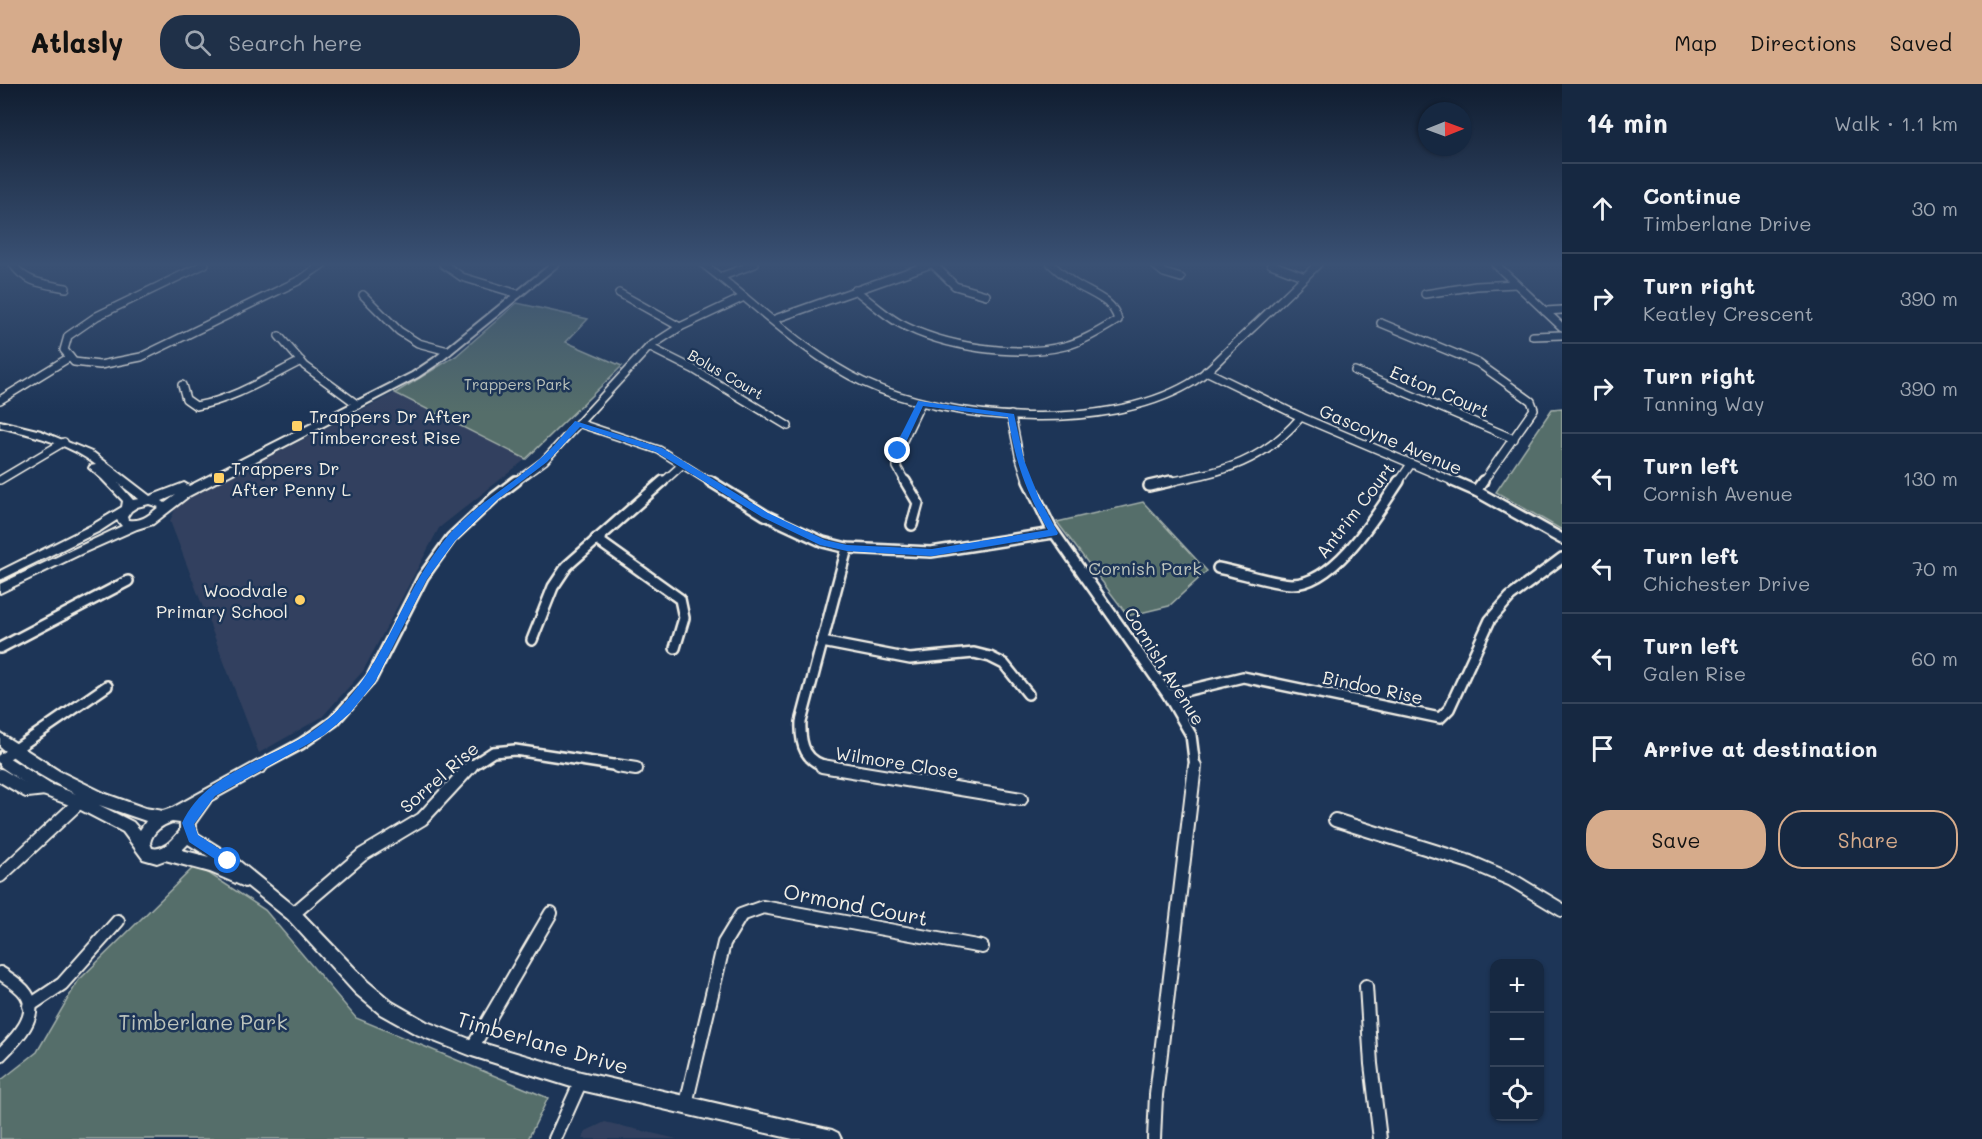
<!DOCTYPE html>
<meta charset="utf-8">
<style>
body{margin:0;font-family:Mali,sans-serif;background:#1f3048;color:#f1f3f6}
.controls{position:absolute;right:18px;bottom:18px;display:grid;overflow:hidden;border-radius:12px;box-shadow:0 2px 4px #0004}
.controls button{width:54px;height:54px;display:grid;place-items:center;padding:0;border:0;border-bottom:2px solid #35445a;background:#162841;color:#f1f3f6;font:30px sans-serif}
.compass{position:absolute;left:1418px;top:18px;width:54px;height:54px;border-radius:50%;background:#162841;box-shadow:0 2px 4px #0004;rotate:89deg}
.stop{position:absolute;width:18px;height:18px;margin:-14px;border:4px solid #1a73e8;border-radius:50%;background:#fff}
.stop.end{background:#1a73e8;border-color:#fff;box-shadow:0 2px 6px #0008}
.list{margin:0;padding:0;list-style:none}
h2{display:flex;justify-content:space-between;align-items:center;height:78px;margin:0;padding:0 24px;font-size:26px}
h2 small{font-size:20px;font-weight:400;color:#9ea6b1}
.list li{display:grid;grid-template-columns:39px 1fr auto;gap:18px;align-items:center;box-sizing:border-box;height:90px;padding:0 24px;border-top:2px solid #35445a}
.list b{display:block;font-size:22px;white-space:nowrap}
.list p{margin:0;font-size:20px;white-space:nowrap;color:#9ea6b1}
.list em{font-size:20px;font-style:normal;color:#9ea6b1}
.actions{display:flex;gap:12px;padding:18px 24px}
.actions a{flex:1;padding:14px 0;border:2px solid #d6ab8b;border-radius:24px;text-align:center;font-size:21px;color:#d6ab8b}
.actions .main{background:#d6ab8b;color:#111}
.icon{flex:none;width:33px;height:33px;fill:none;stroke:currentColor;stroke-width:2;stroke-linecap:round;stroke-linejoin:round}
.map{position:relative;flex:none;width:1562px;height:1055px;overflow:hidden}
header{display:flex;align-items:center;gap:36px;box-sizing:border-box;height:84px;padding:0 30px;background:#d6ab8b;color:#111}
header strong{font-size:28px}
nav{display:flex;gap:33px;margin-inline-start:auto;font-size:21px}
.search{width:420px;height:54px;background:#1f3048;display:flex;align-items:center;gap:15px;box-sizing:border-box;padding:0 21px;border-radius:24px;color:#9ea6b1;font-size:22px}
main{display:flex}
aside{flex:1;background:#162841}
.map>svg:first-child{display:block}
.built{fill:#32415e}
.green{fill:#556e6b;stroke:#a4b0aa;stroke-width:1.5}
.lines{fill:none;stroke-linecap:round;stroke-linejoin:round}
.street-far2-casing{stroke:#f4f1e8;stroke-width:10}
.street-far1-casing{stroke:#f4f1e8;stroke-width:14}
.street-casing{stroke:#f4f1e8;stroke-width:16}
.secondary-casing{stroke:#f4f1e8;stroke-width:4}
.street-far2{stroke:#1d3557;stroke-width:7}
.street-far1{stroke:#1d3557;stroke-width:9}
.street{stroke:#1d3557;stroke-width:12}
.secondary{fill:#1d3557;fill-rule:evenodd}
.route{fill:#1a73e8}
.poi-dot{fill:#ffd166;stroke:#1d3557;stroke-width:2}
.labels{text-anchor:middle;dominant-baseline:central;stroke-width:5;stroke-linejoin:round;paint-order:stroke}
.far-street-label{font-size:15px;fill:#f4f1e8;stroke:#1d3557}
.far-park-label{font-size:15px;fill:#bcc3bc;stroke:#1d3557}
.street-label{font-size:18px;fill:#f4f1e8;stroke:#1d3557}
.poi-label{font-size:18px;fill:#f4f1e8;stroke:#1d3557;text-anchor:start}
.park-label{font-size:18px;fill:#bcc3bc;stroke:#1d3557}
.near-street-label{font-size:21px;fill:#f4f1e8;stroke:#1d3557}
.near-park-label{font-size:21px;fill:#bcc3bc;stroke:#1d3557}
</style>
<header>
<strong>Atlasly</strong>
<div class="search"><svg class="icon" aria-label="search" viewBox="0 0 24 24"><circle cx="10" cy="10" r="6"/><path d="M15 15l6 6"/></svg>Search here</div>
<nav><a>Map</a><a>Directions</a><a>Saved</a></nav>
</header>
<main>
<div class="map">
<svg width="1562" height="1055" viewBox="0 0 1562 1055">
<rect width="100%" height="100%" fill="#1d3557"/>
<filter id="ink" filterUnits="userSpaceOnUse"><feTurbulence type="fractalNoise" baseFrequency=".0167" numOctaves="2"/><feDisplacementMap in="SourceGraphic" scale="12" xChannelSelector="R" yChannelSelector="G"/><feConvolveMatrix kernelMatrix="1 2 1 2 8 2 1 2 1" color-interpolation-filters="sRGB"/></filter>
<g filter="url(#ink)">
<g class="built">
<polygon points="395,309 526,375 439,444 363,587 322,633 259,669 170,437 178,419"/>
<polygon points="605,1038 677,1055 582,1055 586,1047"/>
</g>
<g class="green">
<polygon points="517,219 588,235 566,258 622,282 526,375 395,309 456,272"/>
<polygon points="1562,324 1562,446 1496,408 1552,325"/>
<polygon points="1143,418 1207,487 1169,522 1128,532 1057,438"/>
<polygon points="196,781 265,826 356,934 548,1014 528,1055 0,1055 0,997 37,968 78,897"/>
</g>
<g class="lines">
<defs>
<g id="street-far2">
<path d="M13,180C24,199 46,200 66,204"/>
<polyline points="205,180 97,232 68,252 64,266 74,278 100,281 141,273 300,196 323,180"/>
<polyline points="443,180 462,193 518,210"/>
<path d="M703,180C755,219 804,270 863,298C949,338 1104,349 1189,300C1207,290 1221,273 1236,259C1264,233 1291,207 1318,180"/>
<polyline points="933,180 955,202 986,211"/>
<polyline points="1153,180 1164,189 1181,194"/>
<polyline points="1271,180 1305,193"/>
<polyline points="1495,180 1562,243"/>
<polyline points="720,193 755,180"/>
<path d="M855,206C870,217 883,230 899,239C943,263 1016,274 1065,262C1084,257 1101,246 1118,236C1113,215 1090,210 1074,199C1066,193 1058,187 1051,180"/>
<polyline points="619,209 680,243"/>
<polyline points="1425,210 1476,202 1516,200"/>
<polyline points="363,211 399,247 418,259 448,267"/>
<polyline points="1545,227 1562,226"/>
<polyline points="775,235 931,180"/>
<polyline points="1381,239 1478,279 1531,317 1534,325 1482,399"/>
<polyline points="279,252 305,282 358,321"/>
<polyline points="1533,252 1562,251"/>
<polyline points="649,263 693,285 788,342"/>
<polyline points="1206,287 1301,333 1457,399"/>
<polyline points="1355,287 1514,355"/>
<path d="M182,301L186,315L196,322C234,315 267,294 301,277"/>
<polyline points="0,316 70,273"/>
<polyline points="1011,331 1019,371 1028,399"/>
<polyline points="578,339 659,366 712,399"/>
<polyline points="0,396 64,358"/>
<polyline points="514,399 544,377 649,263 680,243 744,213"/>
<polyline points="662,399 683,380"/>
<polyline points="906,399 897,383 898,367 921,319"/>
<path d="M1164,399C1222,387 1260,381 1301,333"/>
<polyline points="1398,399 1411,380"/>
</g>
<g id="street-far1">
<polyline points="710,397 765,431 823,458 847,464 931,468 1053,449"/>
<polyline points="905,397 918,419 912,441"/>
<polyline points="1028,397 1051,444 1168,611 1191,651 1195,683"/>
<polyline points="1453,397 1476,407 1562,455"/>
<polyline points="1149,402 1171,397"/>
<polyline points="1476,407 1483,397"/>
<polyline points="596,455 680,515 684,534 675,564"/>
<path d="M1218,484C1239,488 1271,499 1291,500C1335,501 1377,430 1399,397"/>
<polyline points="532,556 553,503 567,482 663,397"/>
<polyline points="822,558 910,575 974,569 990,573 1004,580 1028,610"/>
<polyline points="0,564 128,497"/>
<polyline points="1168,611 1243,593 1440,634 1449,625 1490,536 1510,513 1562,474"/>
<polyline points="1,675 107,602"/>
<polyline points="258,683 301,660 334,637 371,595 423,493 451,454 495,413 516,397"/>
<polyline points="470,683 493,668 515,666 626,683"/>
<path d="M831,683C805,679 800,661 801,638L847,464"/>
</g>
<g id="street">
<polyline points="617,682 636,685"/>
<polyline points="822,682 1021,715"/>
<polyline points="0,691 27,707 45,705"/>
<polyline points="172,731 261,682"/>
<polyline points="1335,736 1470,778 1512,796 1562,826"/>
<polyline points="188,739 205,715"/>
<polyline points="0,792 84,714"/>
<polyline points="293,830 362,771 422,735 471,682"/>
<path d="M0,889C9,895 20,901 26,910C41,932 14,957 0,971"/>
<polyline points="1366,902 1371,980 1380,1055"/>
<polyline points="29,922 62,900 118,837"/>
<polyline points="472,964 551,829"/>
<polyline points="686,1020 724,859 741,831 763,823 982,863"/>
<polyline points="555,1055 581,997"/>
<polyline points="1154,1055 1156,1011 1195,682"/>
</g>
<g id="secondary">
<path d="M551,180H560L439,279L418,293L189,412L153,440L137,445L83,469L0,509V500L122,442L117,436L100,447L0,496V487L92,441L122,423L123,417L102,395L89,384L90,382L96,381C70,360 32,351 0,343V337L41,347L94,369L150,412L184,399L189,402L412,289L433,275ZM118,399L139,415L133,416ZM176,411L165,419L162,417ZM149,420L159,423C149,431 142,438 128,436L127,433L131,427L137,423Z"/>
<path d="M0,649L59,687L106,710L145,724L163,727L172,724L190,729L198,750L233,772L298,825L367,897L392,918L427,938L472,956L581,988L832,1046L838,1049L841,1055H793L581,1006L472,972L416,950L380,930L355,909L288,835L247,802L245,803L210,788L165,776L157,779L143,775L123,748L75,723L40,710L0,682V668L50,700L76,710C49,697 23,682 0,663ZM99,721L146,737L140,746L133,738ZM172,738L180,739V747C173,755 164,767 152,764L150,759C152,748 162,741 172,738ZM188,760L209,773L182,766Z"/>
</g>
</defs>
<use href="#street-far2" class="street-far2-casing"/>
<use href="#street-far1" class="street-far1-casing"/>
<use href="#street" class="street-casing"/>
<use href="#secondary" class="secondary-casing"/>
<use href="#street-far2" class="street-far2"/>
<use href="#street-far1" class="street-far1"/>
<use href="#street" class="street"/>
<use href="#secondary" class="secondary"/>
</g>
</g>
<linearGradient id="sky" x2="0" y2="1"><stop stop-color="#101d30"/><stop offset="0.55" stop-color="#3a5174"/><stop offset="1" stop-color="#3a5174" stop-opacity="0"/></linearGradient>
<rect width="1562" height="328" fill="url(#sky)"/>
<path class="route" d="M918,317L1014,330L1024,376L1039,414L1058,449L1057,451L932,472L847,467L820,461L762,433L656,368L580,343L547,378L498,415L455,457L427,495L375,598L350,629L324,651L215,712L194,740L198,751L232,773V781H224L189,758L182,739C207,685 274,676 317,644C383,596 397,514 447,453C474,421 511,402 541,374C554,363 564,350 575,337L662,364L768,429L825,456L847,461L932,465L1048,446C1025,406 1016,379 1008,333L923,322L902,367L895,369L893,367Z"/>
<g class="poi-dot">
<rect x="291" y="336" width="12" height="12" rx="3"/>
<rect x="213" y="388" width="12" height="12" rx="3"/>
<circle cx="300" cy="516" r="6"/>
</g>
<g class="labels">
<g class="far-street-label">
<text transform="translate(726 290) rotate(30)">Bolus Court</text>
</g>
<g class="far-park-label">
<text x="517" y="300">Trappers Park</text>
</g>
<g class="street-label">
<text transform="translate(1440 307) rotate(23)">Eaton Court</text>
<text transform="translate(1391 355) rotate(23)">Gascoyne Avenue</text>
<text transform="translate(1355 426) rotate(-52)">Antrim Court</text>
<text transform="translate(1165 582) rotate(58)">Cornish Avenue</text>
<text transform="translate(1373 603) rotate(12)">Bindoo Rise</text>
<text transform="translate(897 678) rotate(9)">Wilmore Close</text>
<text transform="translate(439 693) rotate(-41)">Sorrel Rise</text>
</g>
<g class="poi-label">
<text x="309" y="332">Trappers Dr After<tspan x="309" dy="21">Timbercrest Rise</tspan></text>
<text x="231" y="384">Trappers Dr<tspan x="231" dy="21">After Penny L</tspan></text>
<text x="288" y="506" text-anchor="end">Woodvale<tspan x="288" dy="21">Primary School</tspan></text>
</g>
<g class="park-label">
<text x="1145" y="484">Cornish Park</text>
</g>
<g class="near-street-label">
<text transform="translate(856 820) rotate(11)">Ormond Court</text>
<text transform="translate(543 958) rotate(16)">Timberlane Drive</text>
</g>
<g class="near-park-label">
<text x="203" y="937">Timberlane Park</text>
</g>
</g>
</svg>
<div class="controls">
<button>+</button>
<button>−</button>
<button><svg class="icon" aria-label="locate" viewBox="0 0 24 24"><circle cx="12" cy="12" r="6"/><path d="M12 2v4M12 18v4M2 12h4M18 12h4"/></svg></button>
</div>
<svg class="compass" viewBox="-18 -18 36 36"><path d="M0-13l5 13h-10z" fill="#e53935"/><path d="M0 13l5-13h-10z" fill="#9ea6b1"/></svg>
<div class="stop" style="left:228px;top:777px"></div>
<div class="stop end" style="left:898px;top:367px"></div>
</div>
<aside>
<h2>14 min<small>Walk · 1.1 km</small></h2>
<ul class="list">
<li><svg class="icon" aria-label="ahead" viewBox="0 0 24 24"><path d="M12 20V5M6 11l6-6 6 6"/></svg><div><b>Continue</b><p>Timberlane Drive</p></div><em>30 m</em></li>
<li><svg class="icon" aria-label="right" viewBox="0 0 24 24"><path d="M7 20v-9h11M14 6l5 5-5 5"/></svg><div><b>Turn right</b><p>Keatley Crescent</p></div><em>390 m</em></li>
<li><svg class="icon" aria-label="right" viewBox="0 0 24 24"><path d="M7 20v-9h11M14 6l5 5-5 5"/></svg><div><b>Turn right</b><p>Tanning Way</p></div><em>390 m</em></li>
<li><svg class="icon" aria-label="left" viewBox="0 0 24 24"><path d="M17 20v-9H6M10 6l-5 5 5 5"/></svg><div><b>Turn left</b><p>Cornish Avenue</p></div><em>130 m</em></li>
<li><svg class="icon" aria-label="left" viewBox="0 0 24 24"><path d="M17 20v-9H6M10 6l-5 5 5 5"/></svg><div><b>Turn left</b><p>Chichester Drive</p></div><em>70 m</em></li>
<li><svg class="icon" aria-label="left" viewBox="0 0 24 24"><path d="M17 20v-9H6M10 6l-5 5 5 5"/></svg><div><b>Turn left</b><p>Galen Rise</p></div><em>60 m</em></li>
<li><svg class="icon" aria-label="arrive" viewBox="0 0 24 24"><path d="M6 21V4h12l-3 4 3 4H6"/></svg><div><b>Arrive at destination</b></div></li>
</ul>
<div class="actions"><a class="main">Save</a><a>Share</a></div>
</aside>
</main>
